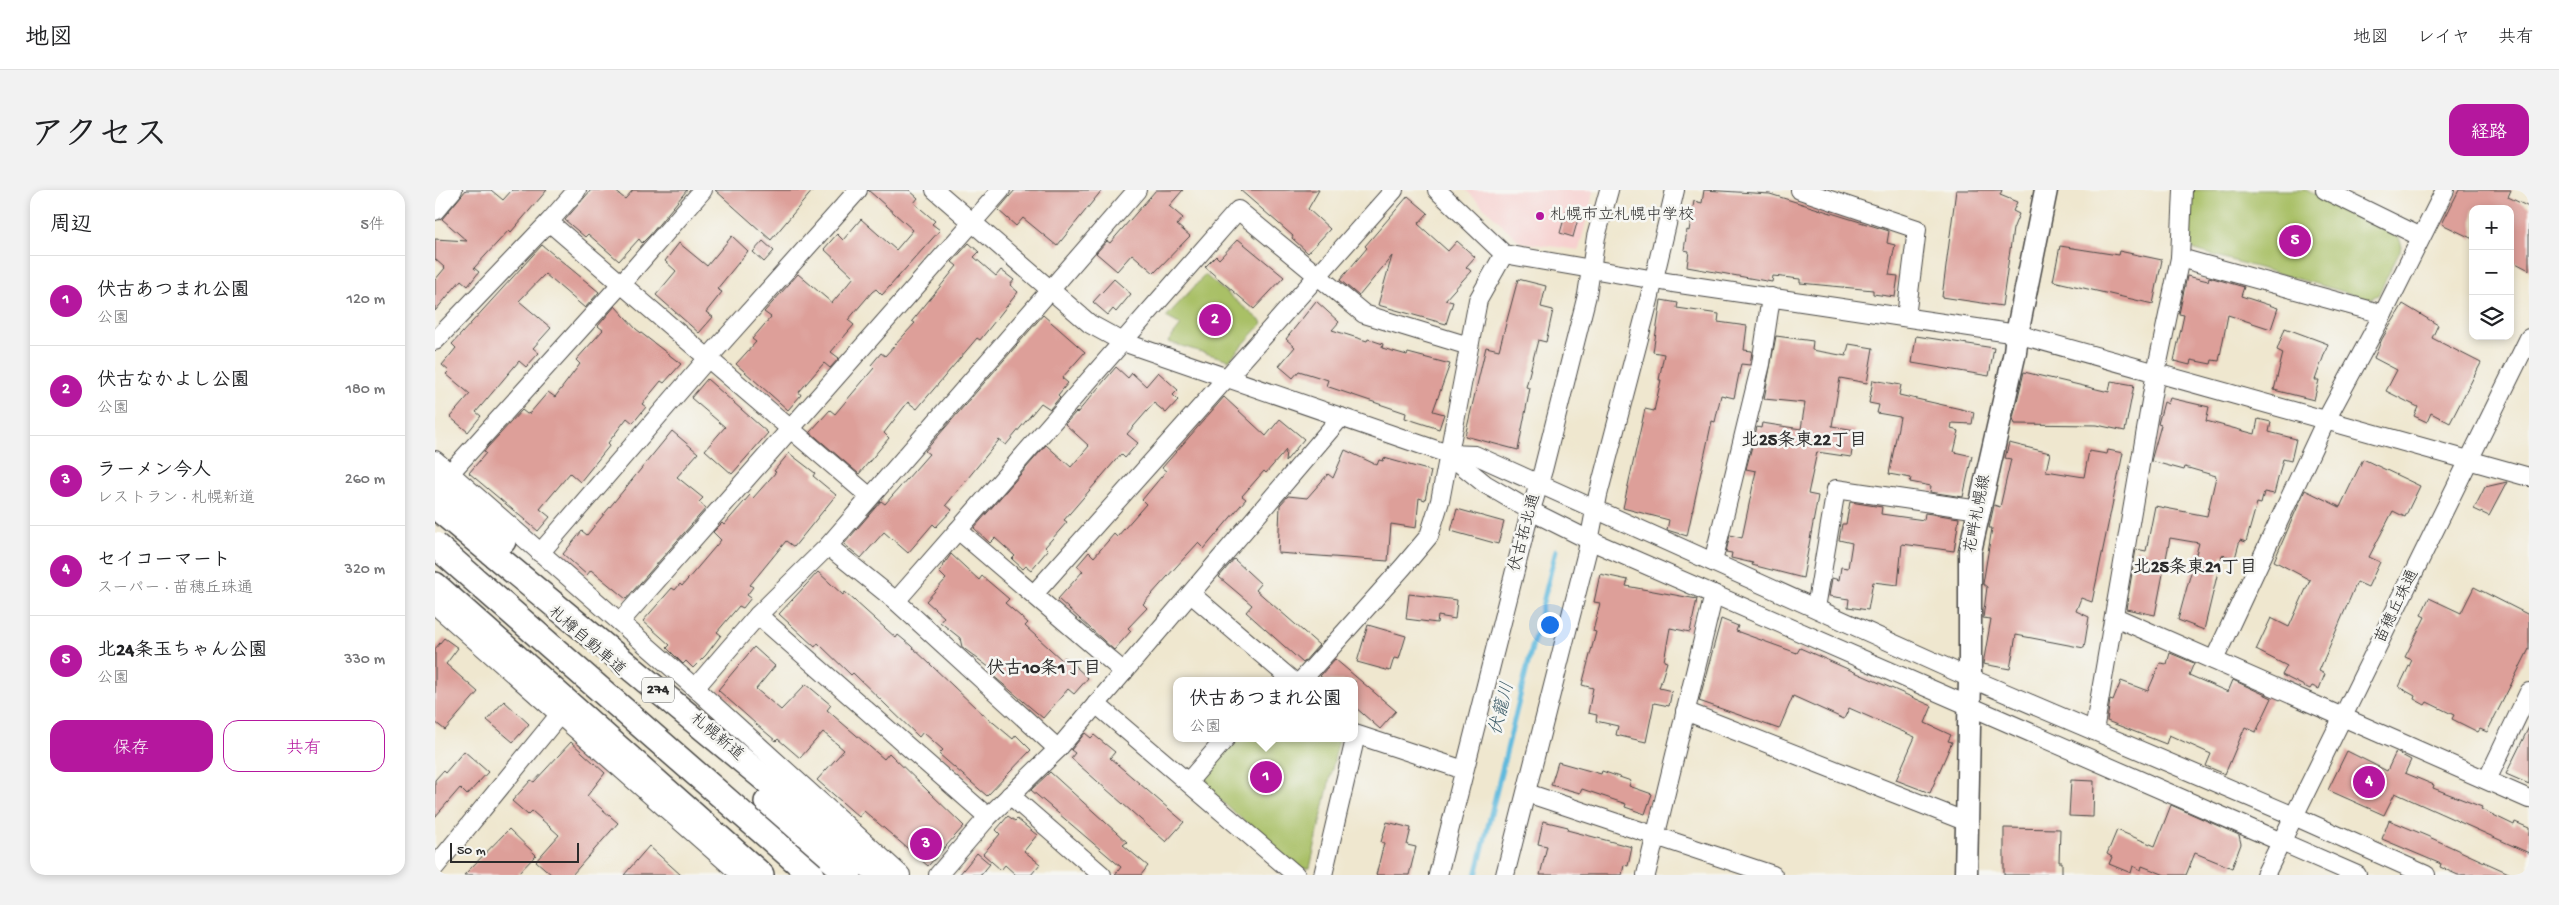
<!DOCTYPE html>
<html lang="ja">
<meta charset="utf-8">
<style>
body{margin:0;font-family:"Gochi Hand","Klee One",sans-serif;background:#f2f2f2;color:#202124}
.controls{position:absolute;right:15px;top:15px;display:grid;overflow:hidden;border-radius:10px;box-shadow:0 2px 8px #0003}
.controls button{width:45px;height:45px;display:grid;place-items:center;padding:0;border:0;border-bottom:1px solid #e0e0e0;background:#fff;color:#202124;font:25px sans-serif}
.scale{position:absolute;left:15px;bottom:12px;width:129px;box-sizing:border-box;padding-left:5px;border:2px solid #2b2b2b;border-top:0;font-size:14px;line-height:18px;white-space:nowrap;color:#2b2b2b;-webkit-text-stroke:4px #f6f6f2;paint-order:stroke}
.you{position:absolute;left:1114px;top:434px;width:18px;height:18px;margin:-12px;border:4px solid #fff;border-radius:50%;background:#1a73e8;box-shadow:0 0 0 8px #1a73e833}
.badge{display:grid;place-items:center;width:32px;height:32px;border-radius:50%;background:#b5179e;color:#fff;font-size:16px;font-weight:700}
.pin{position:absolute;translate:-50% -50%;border:2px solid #fff;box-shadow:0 1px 5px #0006}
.popup{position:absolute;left:738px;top:487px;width:185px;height:65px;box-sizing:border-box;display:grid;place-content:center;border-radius:10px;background:#fff;filter:drop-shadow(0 1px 4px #0005);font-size:16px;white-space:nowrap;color:#757577}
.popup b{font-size:19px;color:#202124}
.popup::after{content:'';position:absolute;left:50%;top:100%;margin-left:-10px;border:10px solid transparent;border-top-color:#fff}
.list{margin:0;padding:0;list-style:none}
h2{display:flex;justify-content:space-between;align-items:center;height:65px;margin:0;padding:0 20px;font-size:21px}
h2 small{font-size:16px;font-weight:400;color:#757577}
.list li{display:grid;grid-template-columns:32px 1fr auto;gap:15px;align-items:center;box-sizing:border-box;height:90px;padding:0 20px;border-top:1px solid #e0e0e0}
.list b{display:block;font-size:19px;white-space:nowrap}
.list p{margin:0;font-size:16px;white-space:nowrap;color:#757577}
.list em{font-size:16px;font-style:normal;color:#757577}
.actions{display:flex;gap:10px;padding:15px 20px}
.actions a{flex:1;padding:11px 0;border:1px solid #b5179e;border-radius:15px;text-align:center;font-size:18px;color:#b5179e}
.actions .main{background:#b5179e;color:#fff}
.icon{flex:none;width:28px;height:28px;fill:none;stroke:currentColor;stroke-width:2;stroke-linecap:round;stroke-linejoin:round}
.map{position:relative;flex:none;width:2094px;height:685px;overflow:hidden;border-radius:15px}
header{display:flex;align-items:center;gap:30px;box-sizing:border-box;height:70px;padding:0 25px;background:#fff;border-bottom:1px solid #e0e0e0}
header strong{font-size:24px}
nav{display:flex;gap:28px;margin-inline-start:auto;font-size:18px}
.intro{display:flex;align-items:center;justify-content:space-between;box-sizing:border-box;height:120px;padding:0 30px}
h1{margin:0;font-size:35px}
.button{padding:12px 22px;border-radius:15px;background:#b5179e;color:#fff;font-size:18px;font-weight:700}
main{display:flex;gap:30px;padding:0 30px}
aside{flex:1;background:#fff;border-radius:15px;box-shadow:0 2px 8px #0003}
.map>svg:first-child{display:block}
.built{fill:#f7d0cf}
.green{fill:#a9c066;stroke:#6a7648}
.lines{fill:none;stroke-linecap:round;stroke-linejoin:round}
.stream{stroke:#60badd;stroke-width:5}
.building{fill:#dd9f99}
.minor-casing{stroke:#484744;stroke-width:20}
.major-casing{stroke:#484744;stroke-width:25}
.highway-casing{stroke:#484744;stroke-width:28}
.minor{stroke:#fff;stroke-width:18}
.major{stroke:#fff;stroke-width:22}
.highway{stroke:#fff;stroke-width:25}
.highway-bridge-casing{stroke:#484744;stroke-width:28;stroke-linecap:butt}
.highway-bridge{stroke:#fff;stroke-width:25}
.poi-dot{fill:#b5179e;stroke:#f6f6f2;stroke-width:2}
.labels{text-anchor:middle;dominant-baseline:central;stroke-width:5;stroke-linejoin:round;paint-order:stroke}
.shield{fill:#f6f6f2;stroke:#686867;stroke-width:1}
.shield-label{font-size:15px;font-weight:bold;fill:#2b2b2b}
.poi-label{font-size:16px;fill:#2b2b2b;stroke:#f6f6f2;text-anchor:start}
.street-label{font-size:16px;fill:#2b2b2b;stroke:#f6f6f2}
.neighbourhood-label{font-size:18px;font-weight:bold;fill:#2b2b2b;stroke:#f6f6f2}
.water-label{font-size:18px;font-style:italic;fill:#3e5d69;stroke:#f6f6f2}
</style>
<header>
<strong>地図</strong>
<nav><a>地図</a><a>レイヤ</a><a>共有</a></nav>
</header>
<div class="intro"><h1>アクセス</h1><a class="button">経路</a></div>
<main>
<aside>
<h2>周辺<small>5件</small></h2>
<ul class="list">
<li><span class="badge">1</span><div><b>伏古あつまれ公園</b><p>公園</p></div><em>120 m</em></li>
<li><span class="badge">2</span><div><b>伏古なかよし公園</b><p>公園</p></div><em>180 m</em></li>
<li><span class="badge">3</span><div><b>ラーメン今人</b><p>レストラン · 札幌新道</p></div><em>260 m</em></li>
<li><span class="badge">4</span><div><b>セイコーマート</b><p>スーパー · 苗穂丘珠通</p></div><em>320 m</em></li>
<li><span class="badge">5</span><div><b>北24条玉ちゃん公園</b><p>公園</p></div><em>330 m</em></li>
</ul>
<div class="actions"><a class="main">保存</a><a>共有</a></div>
</aside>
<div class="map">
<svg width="2094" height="685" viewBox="0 0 2094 685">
<rect width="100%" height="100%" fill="#f6f6f2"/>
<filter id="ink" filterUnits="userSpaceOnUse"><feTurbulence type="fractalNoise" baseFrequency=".02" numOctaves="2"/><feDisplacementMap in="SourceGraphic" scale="10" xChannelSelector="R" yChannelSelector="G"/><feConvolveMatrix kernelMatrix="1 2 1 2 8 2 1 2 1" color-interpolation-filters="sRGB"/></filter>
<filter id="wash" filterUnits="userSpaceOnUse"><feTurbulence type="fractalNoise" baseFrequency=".0096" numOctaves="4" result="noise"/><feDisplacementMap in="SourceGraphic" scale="20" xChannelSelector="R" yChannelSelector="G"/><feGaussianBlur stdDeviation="1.12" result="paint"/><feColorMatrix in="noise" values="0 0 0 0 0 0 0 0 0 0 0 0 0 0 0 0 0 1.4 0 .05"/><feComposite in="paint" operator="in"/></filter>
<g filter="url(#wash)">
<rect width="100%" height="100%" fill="#efe7cf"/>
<polygon class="built" points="1031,0 1159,0 1144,60 1085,52"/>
<g class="green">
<polygon points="1757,0 1871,0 1964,47 1967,57 1943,105 1934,109 1760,60 1754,55"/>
<polygon points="770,85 828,133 794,170 733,152 746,135 731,127"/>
<polygon points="794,548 904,548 875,678 863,679 766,593 765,581"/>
</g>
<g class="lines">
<polyline class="stream" points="1041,685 1121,360"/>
</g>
<g id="blocks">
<g class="building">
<polygon points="31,0 56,0 68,10 77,0 112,0 76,42 74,40 39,78 44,82 33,96 26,90 0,121 0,90 10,78 0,69 0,49 32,51 7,29"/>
<polygon points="156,0 179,0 190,9 198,0 252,0 215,45 207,53 204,49 184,71 153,44 150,47 130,30"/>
<polygon points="280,0 378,0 336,50"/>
<polygon points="433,0 474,0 483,8 479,13 500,31 497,34 505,40 447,105 441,99 437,102 413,130 419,135 396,162 404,168 395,178 389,173 364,202 366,205 353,220 301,174 321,152 317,149 336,127 329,122 363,84 397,113 419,87 389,59 402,44 408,50 426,29 461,60 478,40"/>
<polygon points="580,0 667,0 622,56 588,28 581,36 563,20"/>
<polygon points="721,0 748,0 734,16 748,28 742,35 755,46 719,83 697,64 682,81 661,63 672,51 675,53"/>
<polygon points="805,0 884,0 873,19 895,39 873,63 857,48 858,46"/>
<polygon points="1269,0 1335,4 1454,41 1452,53 1460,55 1454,85 1463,86 1460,107 1438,104 1438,100 1365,93 1365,89 1338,86 1337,92 1252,77 1254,61 1249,60 1252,40 1254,41 1259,11 1267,13"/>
<polygon points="1521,0 1567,0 1565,5 1582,12 1578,21 1584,24 1578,39 1567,116 1507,107"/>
<polygon points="2024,0 2076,0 2073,7 2094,17 2094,80 2075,70 2075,19 2038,19 2038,49 2007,34"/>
<polygon points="973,6 993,23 983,34 1013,61 1022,51 1040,67 1031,77 1036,81 1010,110 1018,112 1011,134 943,115 957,66 924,106 905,90 932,58 930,56"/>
<polygon points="1132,18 1145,22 1138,47 1125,43"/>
<polygon points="297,46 313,61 282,99 287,102 271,122 278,127 264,143 221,105 241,81 230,71 244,53 272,76"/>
<polygon points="803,49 849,87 819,119 770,77 781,66 784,69"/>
<polygon points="328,51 339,61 329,72 318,62"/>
<polygon points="534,53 544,62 539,67 561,86 566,80 579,90 575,95 583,102 545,150 542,148 482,219 473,212 449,243 454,248 424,284 375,242 395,220 400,224 439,178 436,175 446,163 450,166 480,133 477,131 522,76 517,72"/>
<polygon points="107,55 164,102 150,118 110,84 84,111 116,138 98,158 104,163 91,177 84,171 41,222 46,226 33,242 15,227 35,204 11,184 14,181 7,175 21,158 17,154"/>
<polygon points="1625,56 1683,65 1684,61 1727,70 1718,114 1618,91"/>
<polygon points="1752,86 1773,91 1774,87 1809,97 1806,106 1843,118 1836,139 1793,125 1784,171 1777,170 1776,174 1756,170 1755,175 1739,171 1749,125 1744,124"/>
<polygon points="679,89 696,104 681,122 678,119 673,125 658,112"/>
<polygon points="1083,89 1111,96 1106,117 1118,120 1111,152 1103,150 1091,197 1095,198 1083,260 1030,246 1051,157 1064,160"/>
<polygon points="1226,110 1243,113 1242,118 1284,124 1283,132 1312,136 1309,160 1317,161 1315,175 1306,174 1299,208 1286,205 1280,232 1277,231 1252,346 1232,340 1234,330 1188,318 1210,219 1219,221 1226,190 1224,190 1229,164 1218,162"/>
<polygon points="881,111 904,132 897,140 932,151 933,149 948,154 947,158 972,165 973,163 1015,174 998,221 1009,224 1004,239 970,228 971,223 891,196 893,190 864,181 858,188 844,176 860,157 851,149"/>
<polygon points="1968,114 2003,135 1997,148 2046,173 2015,233 1996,223 1992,232 1979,226 1983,217 1951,201 1962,180 1939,168 1947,149"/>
<polygon points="180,116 201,139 246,174 229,193 226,191 207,214 211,217 198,233 192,228 173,253 175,255 145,292 135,283 105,319 115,327 103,341 34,283 51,263 49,262 52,258 87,220 92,224 95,223 113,202 120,207 145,174 141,170 168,140 163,136"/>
<polygon points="608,125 650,162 627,188 633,193 623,205 625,207 615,219 606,213 571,255 564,250 511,315 517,320 501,337 498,334 473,363 449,342 426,368 409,354 446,311 450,314 494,264 490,261"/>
<polygon points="1850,138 1893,154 1880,190 1884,190 1879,210 1839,200 1848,163 1842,160"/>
<polygon points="1341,146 1378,151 1377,160 1411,166 1414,154 1438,158 1432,193 1405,188 1397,236 1420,240 1416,267 1382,262 1373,304 1383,306 1368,388 1317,375 1318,373 1296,368 1297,363 1291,362 1295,345 1307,348 1321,281 1311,279 1322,237 1326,238 1327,233 1366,239 1370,213 1329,209"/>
<polygon points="1481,146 1559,158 1554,186 1477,173"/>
<polygon points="681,177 693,188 697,183 711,196 723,182 743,200 738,205 743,210 731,223 719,213 692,244 703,253 690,268 686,264 629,330 632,332 610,357 613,360 596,380 591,376 588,379 577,369 580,366 560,348 555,353 539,338 611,255 636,277 654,256 630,234 641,222 642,223"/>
<polygon points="1589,182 1674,202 1676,191 1699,195 1690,241 1662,235 1580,234 1578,228"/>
<polygon points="272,189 333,243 297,284 270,260 290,237 256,208"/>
<polygon points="1438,190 1466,195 1464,205 1539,222 1537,234 1517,233 1516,239 1524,241 1519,262 1537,266 1528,307 1495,302 1496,296 1475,292 1476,288 1454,284 1465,227 1442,223 1444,215 1434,213"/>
<polygon points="789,207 831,246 845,229 869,249 850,272 851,260 831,283 829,281 807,306 811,309 769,359 763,353 741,377 708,414 712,418 693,438 696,441 679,460 623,409 648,381 642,376 654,362 659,367 679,344 682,347 711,314 707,310 731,281 727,278"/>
<polygon points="1735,208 1774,217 1771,231 1820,244 1823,229 1836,232 1834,242 1861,249 1856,271 1848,269 1839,304 1829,302 1826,314 1822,313 1811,352 1805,350 1800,368 1787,365 1769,440 1743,430 1764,353 1735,348 1720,425 1691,419 1701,359 1711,361 1720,316 1772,326 1780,291 1781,286 1750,277 1749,280 1716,271 1726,235 1723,234 1729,212 1733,214"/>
<polygon points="237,241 263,263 242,287 268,308 264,312 271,318 191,409 156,380 152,385 128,364 147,341 152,345"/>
<polygon points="1574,253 1615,263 1611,281 1649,287 1654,261 1672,264 1673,260 1688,263 1657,412 1646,408 1641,421 1654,427 1649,458 1581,445 1575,479 1548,474 1556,429 1548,428 1552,397 1548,394 1557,338 1554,338 1559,315 1565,317 1576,269 1570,268"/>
<polygon points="910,260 942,275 944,270 948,271 949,268 996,281 990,310 984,308 981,338 956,334 953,371 843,363 845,315 853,306 872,308 893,284 898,288"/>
<polygon points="354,263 380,283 378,286 401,305 359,357 351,351 315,395 318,397 312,405 316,408 308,418 304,416 282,442 286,445 271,465 258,478 251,471 248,474 232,458 235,455 208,431 237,398 240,400 245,394 247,396 286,350 278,342 287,333 289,335 315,305 318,308 341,282 339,281"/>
<polygon points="1928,269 1985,296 1970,327 1958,321 1934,367 1945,372 1933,397 1922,392 1884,481 1890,484 1884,499 1877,496 1875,499 1847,485 1852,476 1821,460 1836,428 1854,437 1875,390 1839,371 1870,300 1905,317"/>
<polygon points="2072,292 2054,326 2039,319 2050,297"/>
<polygon points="1415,312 1447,317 1446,324 1489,330 1490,323 1524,328 1519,361 1467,354 1463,395 1438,392 1433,420 1413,417 1414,409 1394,406 1397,388 1404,390 1406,377 1413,378 1417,353 1404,350 1407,334 1411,334"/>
<polygon points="1022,319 1069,332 1063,354 1016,341"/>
<polygon points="516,364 544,390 547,386 574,409 570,413 593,433 590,436 627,470 630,467 653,488 639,504 633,499 608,528 556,484 559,481 527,457 525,448 505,432 509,427 491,411 511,389 504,382"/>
<polygon points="799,369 826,394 821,400 884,455 868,473 811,422 817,415 784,387"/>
<polygon points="383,382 408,405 410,402 461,448 463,445 475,455 541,518 578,549 581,545 596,560 552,606 504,564 508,560 488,542 484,547 418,483 416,485 383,453 380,457 344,424"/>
<polygon points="1165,384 1193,390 1191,396 1262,409 1255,442 1235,438 1229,471 1232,472 1224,498 1237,501 1234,516 1219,513 1211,552 1181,545 1183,536 1161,531 1162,525 1153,523 1158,498 1147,495 1161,442 1158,441 1165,413 1159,412"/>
<polygon points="2039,397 2094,425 2094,459 2052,542 2045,539 2043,542 2017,529 2019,525 1992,512 1990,515 1979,509 1980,506 1964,497 1977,470 1970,467 1990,427 1986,425 1994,408 2026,423"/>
<polygon points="974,404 1022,410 1020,429 1003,426 1002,433 971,429"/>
<polygon points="1286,429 1303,436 1301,441 1362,463 1365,458 1497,516 1490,533 1516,545 1513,551 1517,552 1495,603 1461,590 1480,547 1414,518 1409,529 1358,506 1344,539 1264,511"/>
<polygon points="933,435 971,446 964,469 959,468 955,481 922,472"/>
<polygon points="9,448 23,458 11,474 43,502 10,540 0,532 0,459"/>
<polygon points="319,457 340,476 321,499 346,520 371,494 396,515 392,520 449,569 454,563 529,636 493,676 429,621 424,627 382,590 409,560 388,542 365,568 343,549 341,551 321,534 283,500"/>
<polygon points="1735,463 1759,473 1754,485 1793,502 1798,490 1837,508 1821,542 1810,537 1790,584 1771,576 1776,564 1734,545 1731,554 1672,531 1675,510 1678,511 1686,491 1713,501 1725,473 1732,474"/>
<polygon points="900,469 961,521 945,539 920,517 920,491 891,491 885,486"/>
<polygon points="69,511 94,534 78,552 52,530"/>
<polygon points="2094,537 2094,594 2071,584"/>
<polygon points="650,543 656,548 659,545 680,562 675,568 749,632 731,652 636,568 640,563 636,560"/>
<polygon points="136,552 170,583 152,606 183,633 137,685 117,685 101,671 124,645 97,621 93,625 77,611 96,590 99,592"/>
<polygon points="29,561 53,582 32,605 25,598 0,627 0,590 8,581 10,583"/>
<polygon points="1912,561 1952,581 1961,562 1976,570 1970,583 1999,595 1998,598 2047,617 2046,619 2079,635 2080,632 2094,638 2094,663 1960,603 1949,625 1893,600"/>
<polygon points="1123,572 1166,584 1167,581 1196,591 1194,596 1217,604 1210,624 1190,617 1191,614 1147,599 1145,603 1116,595"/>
<polygon points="615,582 692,652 688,655 713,676 706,685 680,685 686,677 596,600"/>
<polygon points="1636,590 1659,591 1658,627 1634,626"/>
<polygon points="1736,615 1804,645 1806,654 1797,678 1760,663 1751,685 1730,685 1707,676 1706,680 1698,676 1696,683 1674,674 1677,667 1672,664 1682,640 1720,656"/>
<polygon points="573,626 580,631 582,629 602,645 589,661 605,674 596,685 581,685 570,675 566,680 548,664 565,644 561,640"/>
<polygon points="1954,630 1992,646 2078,685 2023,685 2005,677 2006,674 1947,649"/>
<polygon points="1108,631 1133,637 1132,640 1197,657 1193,676 1189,675 1187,685 1105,685 1112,656 1103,654"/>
<polygon points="952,632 976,638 972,655 981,657 974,685 941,685 949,653 946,652"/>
<polygon points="1569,638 1625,639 1624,672 1627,672 1627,685 1569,685"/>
<polygon points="74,639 101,665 82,685 29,685"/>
<polygon points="214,656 246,685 189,685"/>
<polygon points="542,663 555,674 546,685 524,685"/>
</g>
</g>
</g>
<g filter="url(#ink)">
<use href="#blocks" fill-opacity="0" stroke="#484744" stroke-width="1"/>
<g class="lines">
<defs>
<g id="minor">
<polyline points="500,0 655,134 688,152 1013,264 1040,265 1535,488 1859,626 1991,685"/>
<polyline points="1002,0 1069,64 1238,93 1582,144 2094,287"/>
<polyline points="1365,0 1482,39 1471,127"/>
<polyline points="1890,0 1986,47"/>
<polyline points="0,21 18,0"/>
<polyline points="114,32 435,307"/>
<polyline points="1745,68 1948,124"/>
<polyline points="0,151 114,32 142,0"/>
<polyline points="1013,264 1050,294 1096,321 1154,350 1922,685"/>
<polyline points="0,270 260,498 466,685"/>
<polyline points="15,283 186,94 268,0"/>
<polyline points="523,340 689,482"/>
<polyline points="393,356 461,411 623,559"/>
<polyline points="105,363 274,167 423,0"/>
<polyline points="1278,372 1326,174 1336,107"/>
<polyline points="599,404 959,0"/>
<polyline points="756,404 858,491"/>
<polyline points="461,411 803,20 929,124 1034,156"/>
<polyline points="0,415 306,685"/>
<polyline points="1381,418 1401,299 1544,320"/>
<polyline points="323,425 553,627"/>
<polyline points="1680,427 2094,609"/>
<polyline points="185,432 566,0"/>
<polyline points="1779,470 1891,230 1948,124 2010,0"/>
<polyline points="866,491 968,377 994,346 1005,311 1043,110 1069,64"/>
<polyline points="260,498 323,425 393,356 702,0"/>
<polyline points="661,514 861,685"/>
<polyline points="1250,521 1532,632"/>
<polyline points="1659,541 1721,182 1745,68 1748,0"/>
<polyline points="920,544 1029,580"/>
<polyline points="2052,590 2094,502"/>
<polyline points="753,592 791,548"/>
<polyline points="1092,603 1338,685"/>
<polyline points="575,605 667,685"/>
<polyline points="0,677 125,524"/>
<polyline points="503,685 553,627 623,559 906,227"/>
<polyline points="888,685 921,545"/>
<polyline points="1003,685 1091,337 1108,280 1152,105 1161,47 1174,0"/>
<polyline points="1070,685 1152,362 1163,305 1214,110 1240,0"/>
<polyline points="1211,685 1279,404"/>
<polyline points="1830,685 2094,148"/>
</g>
<polyline id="major" points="1531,685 1535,488 1535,361 1580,162 1582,144 1611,0"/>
<g id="highway">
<polyline points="0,290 68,351"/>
<polyline points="0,316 446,685"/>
<polyline points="0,395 326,685"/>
<polyline points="332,612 414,685"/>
</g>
</defs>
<use href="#minor" class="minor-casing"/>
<use href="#major" class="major-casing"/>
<use href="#highway" class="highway-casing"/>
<use href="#minor" class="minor"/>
<use href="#major" class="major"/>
<use href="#highway" class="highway"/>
<defs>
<polyline id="highway-bridge" points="0,355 377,685"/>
</defs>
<use href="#highway-bridge" class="highway-bridge-casing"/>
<use href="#highway-bridge" class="highway-bridge"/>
</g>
</g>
<circle class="poi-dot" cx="1105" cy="26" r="5"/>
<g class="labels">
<rect class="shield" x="207" y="487.5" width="32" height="25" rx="4"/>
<g class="shield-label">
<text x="223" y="500">274</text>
</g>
<g class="poi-label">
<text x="1115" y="26">札幌市立札幌中学校</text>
</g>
<g class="street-label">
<text transform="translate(1544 324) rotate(-79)">花畔札幌線</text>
<text transform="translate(1091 343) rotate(-75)">伏古拓北通</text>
<text transform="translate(1963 417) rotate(-64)">苗穂丘珠通</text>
<text transform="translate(151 452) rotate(41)">札樽自動車道</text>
<text transform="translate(281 548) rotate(40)">札幌新道</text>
</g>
<g class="neighbourhood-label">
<text x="1369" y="251">北25条東22丁目</text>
<text x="1760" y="378">北25条東21丁目</text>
<text x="609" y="479">伏古10条1丁目</text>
</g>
<g class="water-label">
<text transform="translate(1068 519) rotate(-76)">伏籠川</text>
</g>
</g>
</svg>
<div class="controls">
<button>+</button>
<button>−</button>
<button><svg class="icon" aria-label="layers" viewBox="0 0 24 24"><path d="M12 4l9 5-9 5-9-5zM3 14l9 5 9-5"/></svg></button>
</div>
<div class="scale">50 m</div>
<div class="you"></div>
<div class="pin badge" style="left:831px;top:587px">1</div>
<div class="popup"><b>伏古あつまれ公園</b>公園</div>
<div class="pin badge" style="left:780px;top:130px">2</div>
<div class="pin badge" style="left:491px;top:654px">3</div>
<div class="pin badge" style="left:1934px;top:592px">4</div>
<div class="pin badge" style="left:1860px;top:51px">5</div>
</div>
</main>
